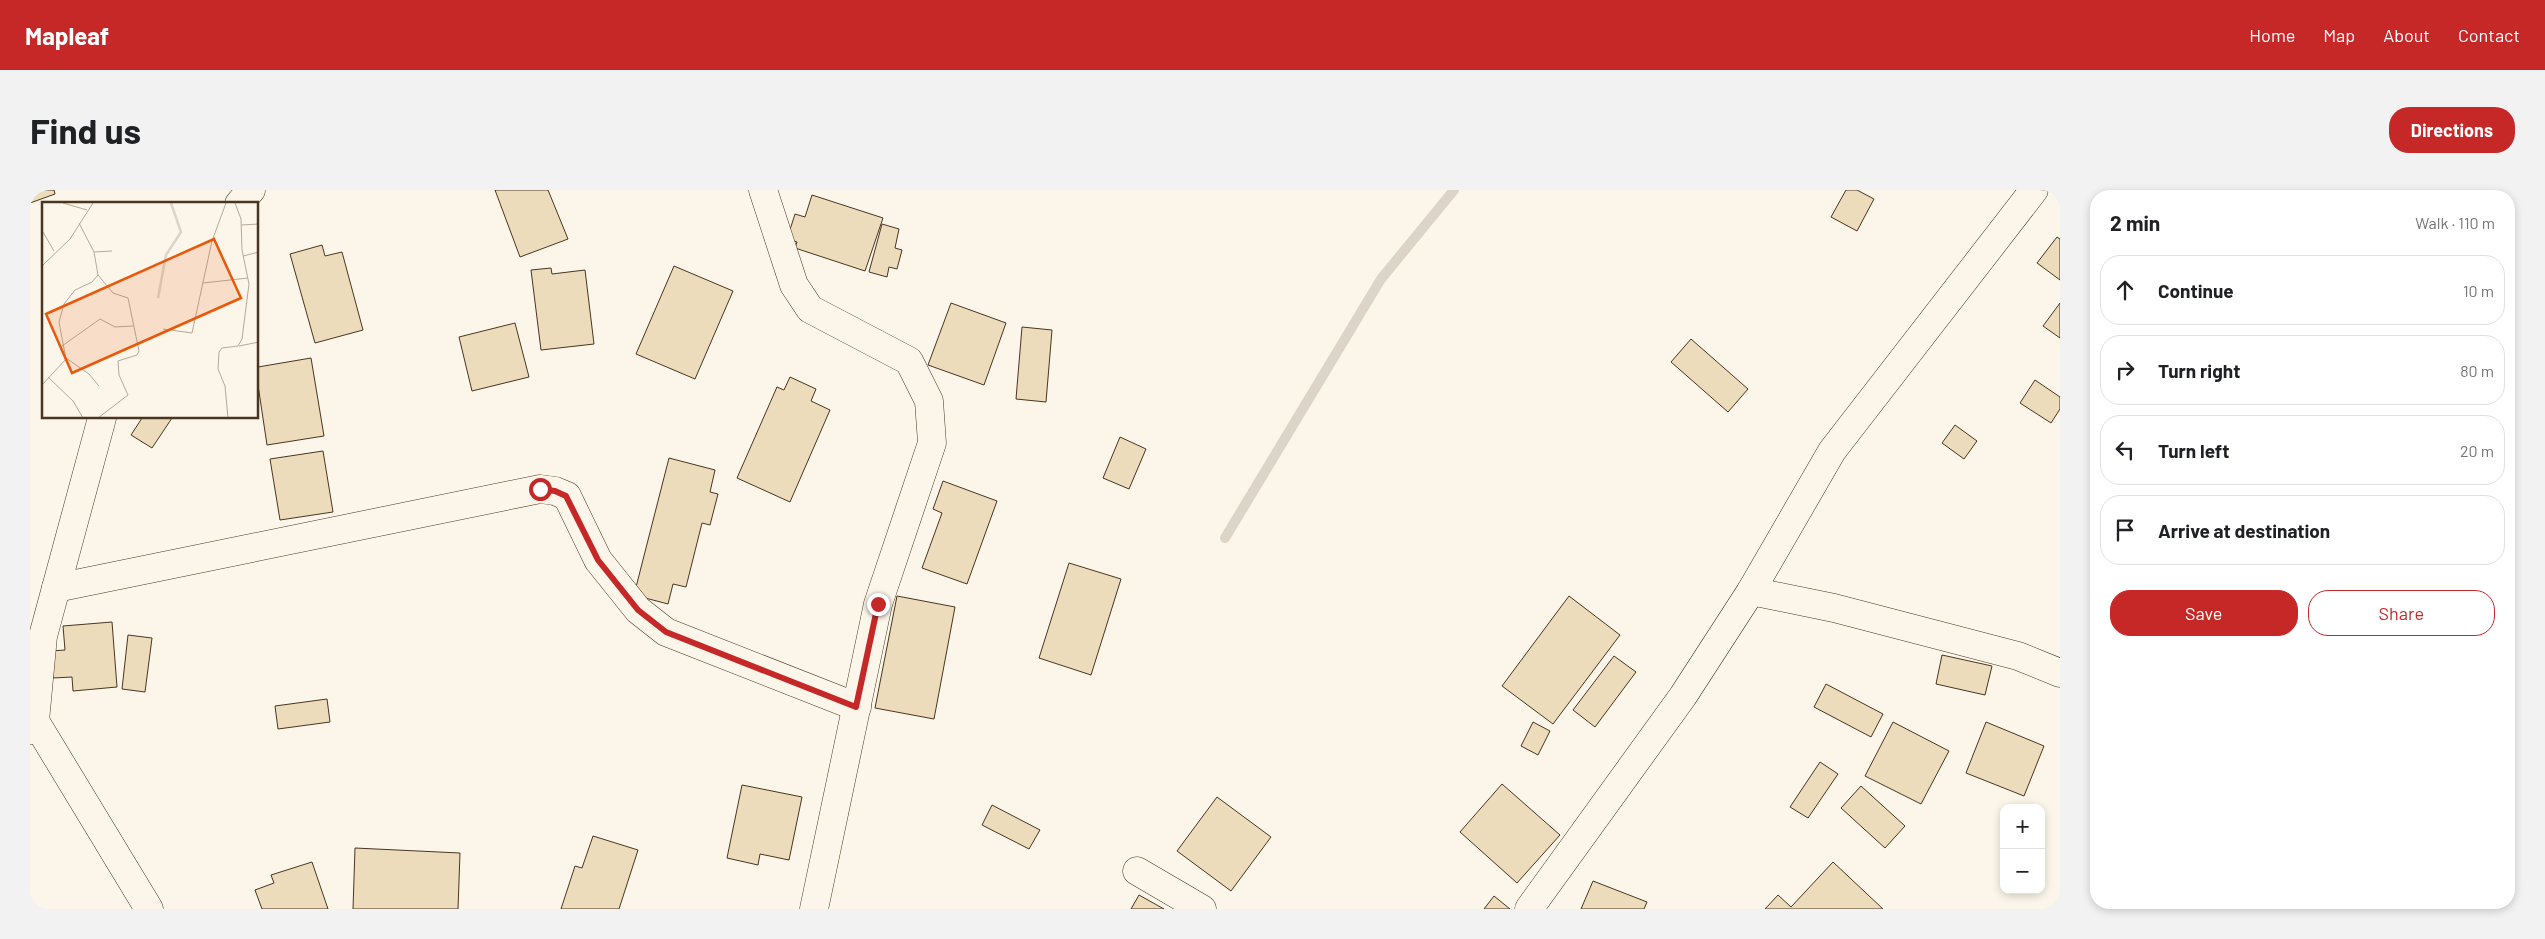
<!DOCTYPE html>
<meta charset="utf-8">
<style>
body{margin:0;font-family:Barlow,sans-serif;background:#f2f2f2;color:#202124}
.controls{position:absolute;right:15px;bottom:15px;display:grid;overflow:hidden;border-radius:10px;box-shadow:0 2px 8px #0003}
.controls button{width:45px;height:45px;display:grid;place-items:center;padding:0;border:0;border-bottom:1px solid #e0e0e0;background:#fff;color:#202124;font:25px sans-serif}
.stop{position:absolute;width:15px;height:15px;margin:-11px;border:4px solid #c62828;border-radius:50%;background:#fff}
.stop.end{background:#c62828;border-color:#fff;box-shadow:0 1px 5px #0008}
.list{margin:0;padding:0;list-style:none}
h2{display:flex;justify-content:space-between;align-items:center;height:65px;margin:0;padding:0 20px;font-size:21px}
h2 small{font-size:16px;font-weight:400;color:#757577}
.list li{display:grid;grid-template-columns:32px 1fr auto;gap:15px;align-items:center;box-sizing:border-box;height:70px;margin:0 10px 10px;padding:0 10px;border:1px solid #e0e0e0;border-radius:20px}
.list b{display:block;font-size:19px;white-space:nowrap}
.list em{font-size:16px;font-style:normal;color:#757577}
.actions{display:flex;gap:10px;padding:15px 20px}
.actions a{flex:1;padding:11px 0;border:1px solid #c62828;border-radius:20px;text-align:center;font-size:18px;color:#c62828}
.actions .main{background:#c62828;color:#fff}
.icon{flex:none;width:28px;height:28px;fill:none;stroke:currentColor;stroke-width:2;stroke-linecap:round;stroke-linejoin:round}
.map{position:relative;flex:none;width:2030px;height:719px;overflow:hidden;border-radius:20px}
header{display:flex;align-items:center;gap:30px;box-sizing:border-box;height:70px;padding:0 25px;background:#c62828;color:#fff}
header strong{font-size:24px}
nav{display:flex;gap:28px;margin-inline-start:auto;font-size:18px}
.intro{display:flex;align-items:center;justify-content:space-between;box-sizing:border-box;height:120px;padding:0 30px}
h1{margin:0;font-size:35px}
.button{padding:12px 22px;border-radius:20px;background:#c62828;color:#fff;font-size:18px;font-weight:700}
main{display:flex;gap:30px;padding:0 30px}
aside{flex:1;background:#fff;border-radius:20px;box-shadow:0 2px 8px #0003}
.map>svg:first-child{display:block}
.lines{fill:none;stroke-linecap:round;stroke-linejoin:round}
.stream{stroke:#dcd4c6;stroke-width:10}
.building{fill:#ecdcbc;stroke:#4a3520}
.minor-casing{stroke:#4a3520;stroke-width:29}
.minor{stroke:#fbf6e9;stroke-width:28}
.route{stroke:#c62828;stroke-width:6}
.inset-river{fill:none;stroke:#dcd4c6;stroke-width:2.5}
.inset-road{fill:none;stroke:#b4a999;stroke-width:1}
.view{fill:#e8590c;fill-opacity:0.15;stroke:#e8590c;stroke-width:2.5}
.inset-edge{fill:none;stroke:#4a3520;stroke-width:2.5}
</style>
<header>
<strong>Mapleaf</strong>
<nav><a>Home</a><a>Map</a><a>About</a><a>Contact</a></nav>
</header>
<div class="intro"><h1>Find us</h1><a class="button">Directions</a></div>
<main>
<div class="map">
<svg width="2030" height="719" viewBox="0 0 2030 719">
<rect width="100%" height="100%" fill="#fbf6e9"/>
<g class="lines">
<polyline class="stream" points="1195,348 1351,89 1424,0"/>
</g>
<g class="building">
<polygon points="0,0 24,0 25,4 0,13"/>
<polygon points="465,0 518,0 538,49 490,67"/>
<polygon points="1816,0 1827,0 1844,9 1827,41 1801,27"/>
<polygon points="782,5 853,28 835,81 765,58 767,52 757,49 765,24 775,27"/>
<polygon points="852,34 869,39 865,58 872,60 867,79 859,77 857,87 839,82"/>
<polygon points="2027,47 2030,49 2030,90 2007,73"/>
<polygon points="292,55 295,66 312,62 333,140 285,153 260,64"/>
<polygon points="644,76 703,101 665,189 606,164"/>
<polygon points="521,78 522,84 555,80 564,154 511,160 501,80"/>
<polygon points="921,113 976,133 954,195 898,175"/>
<polygon points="2030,113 2030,148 2013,136"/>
<polygon points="485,133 499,187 442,201 429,147"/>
<polygon points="992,137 1022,140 1016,212 986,209"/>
<polygon points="1661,149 1718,199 1698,222 1641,172"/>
<polygon points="281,168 294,246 237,255 228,195 228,177"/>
<polygon points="760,187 786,199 781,211 800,220 760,312 707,288 747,197 754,200"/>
<polygon points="2005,190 2030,207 2030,219 2021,233 1990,213"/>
<polygon points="112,228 142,228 122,258 101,245"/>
<polygon points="1925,235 1947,251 1934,269 1912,253"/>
<polygon points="1090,247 1116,259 1099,299 1073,288"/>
<polygon points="293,261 303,322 250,330 240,269"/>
<polygon points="639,268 685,280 680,302 688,304 680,335 672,333 656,397 643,394 638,414 604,405"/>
<polygon points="913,291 967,311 937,394 892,378 912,323 903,319"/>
<polygon points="1039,373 1091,389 1061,485 1009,468"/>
<polygon points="867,406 925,417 904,529 845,518"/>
<polygon points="1539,406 1590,445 1523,534 1472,496"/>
<polygon points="82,432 87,497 43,501 42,487 23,488 21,461 35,460 33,436"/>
<polygon points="98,445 122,448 115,502 92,499"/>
<polygon points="1912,465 1962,476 1955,505 1906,494"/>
<polygon points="1584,466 1606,482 1565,537 1543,520"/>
<polygon points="1796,494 1853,524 1841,547 1784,517"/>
<polygon points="297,509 300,532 248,539 245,516"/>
<polygon points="1503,532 1520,541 1508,565 1491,556"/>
<polygon points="1863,532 1919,561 1891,614 1835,586"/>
<polygon points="1956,532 2014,556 1994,606 1936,583"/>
<polygon points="1790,572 1808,584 1778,628 1760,617"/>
<polygon points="1472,594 1530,645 1487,693 1430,642"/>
<polygon points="712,595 772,607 759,670 730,664 728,675 697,668"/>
<polygon points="1831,596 1875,636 1855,658 1811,618"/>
<polygon points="1187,607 1241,647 1201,701 1147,661"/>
<polygon points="962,615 1010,640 999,659 952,635"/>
<polygon points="563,646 608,660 589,719 531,719 545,676 552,678"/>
<polygon points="325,658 430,663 428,719 323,719"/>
<polygon points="282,672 298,719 232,719 225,700 244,693 241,685"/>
<polygon points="1803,672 1853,719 1735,719 1748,705 1761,717"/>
<polygon points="1563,691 1617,712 1614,719 1551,719"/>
<polygon points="1109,705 1134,719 1101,719"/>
<polygon points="1464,706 1480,719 1454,719"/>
</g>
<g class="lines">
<defs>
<g id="minor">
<polyline points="733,0 764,95 780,119 879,171 899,211 902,253 848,414 784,719"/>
<polyline points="209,14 221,0"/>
<polyline points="26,398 510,299 525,301 537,306 568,370 608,420 636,442 827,517"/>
<polyline points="1721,401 1804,418 1988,466 2030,483"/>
<polyline points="5,531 119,719"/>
<polyline points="0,540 5,531 13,446 72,228"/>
<polyline points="1107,681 1172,719"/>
<polyline points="1499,719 1653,506 1721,401 1802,261 2004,0"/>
</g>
</defs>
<use href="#minor" class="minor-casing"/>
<use href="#minor" class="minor"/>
</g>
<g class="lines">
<polyline class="route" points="510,299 525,301 536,306 568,370 608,420 636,442 826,517 848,414"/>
</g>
<g transform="translate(12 12)">
<rect width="216" height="216" fill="#fbf6e9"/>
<path class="inset-river" d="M116,96L124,53L139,30L129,1"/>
<path class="inset-road" d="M21,1L45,8M37,21L52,50L70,49M199,23L217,22M1,30L12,49M201,54L217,50M0,64L28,37L51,1M56,73L71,91L86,96L97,149L95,153L76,159L77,173L86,193L56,216M161,81L206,76M121,127L150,131L170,39L184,1M20,144L58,117L73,125L91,124M197,144L217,140M24,156L47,172L57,184M6,175L31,199L41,216M0,183L24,157L17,120L22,102L33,88L50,80L56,73L52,50M186,216L183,184L176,167L177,150L180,146L196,144L200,137L207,82L200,48L199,17L193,1"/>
<path class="view" d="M172,37L199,96L30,171L4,112Z"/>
<rect width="216" height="216" class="inset-edge"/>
</g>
</svg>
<div class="controls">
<button>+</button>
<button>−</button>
</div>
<div class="stop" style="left:510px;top:299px"></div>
<div class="stop end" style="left:848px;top:414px"></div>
</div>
<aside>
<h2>2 min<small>Walk · 110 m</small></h2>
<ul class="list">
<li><svg class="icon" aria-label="ahead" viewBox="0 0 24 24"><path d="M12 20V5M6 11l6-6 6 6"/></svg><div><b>Continue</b></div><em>10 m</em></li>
<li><svg class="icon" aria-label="right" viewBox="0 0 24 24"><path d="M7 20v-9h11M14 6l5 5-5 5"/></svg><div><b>Turn right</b></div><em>80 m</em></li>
<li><svg class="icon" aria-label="left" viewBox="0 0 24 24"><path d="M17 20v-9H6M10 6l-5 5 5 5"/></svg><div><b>Turn left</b></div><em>20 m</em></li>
<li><svg class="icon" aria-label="arrive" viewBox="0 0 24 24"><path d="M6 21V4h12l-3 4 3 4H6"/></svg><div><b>Arrive at destination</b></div></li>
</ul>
<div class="actions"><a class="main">Save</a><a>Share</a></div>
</aside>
</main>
